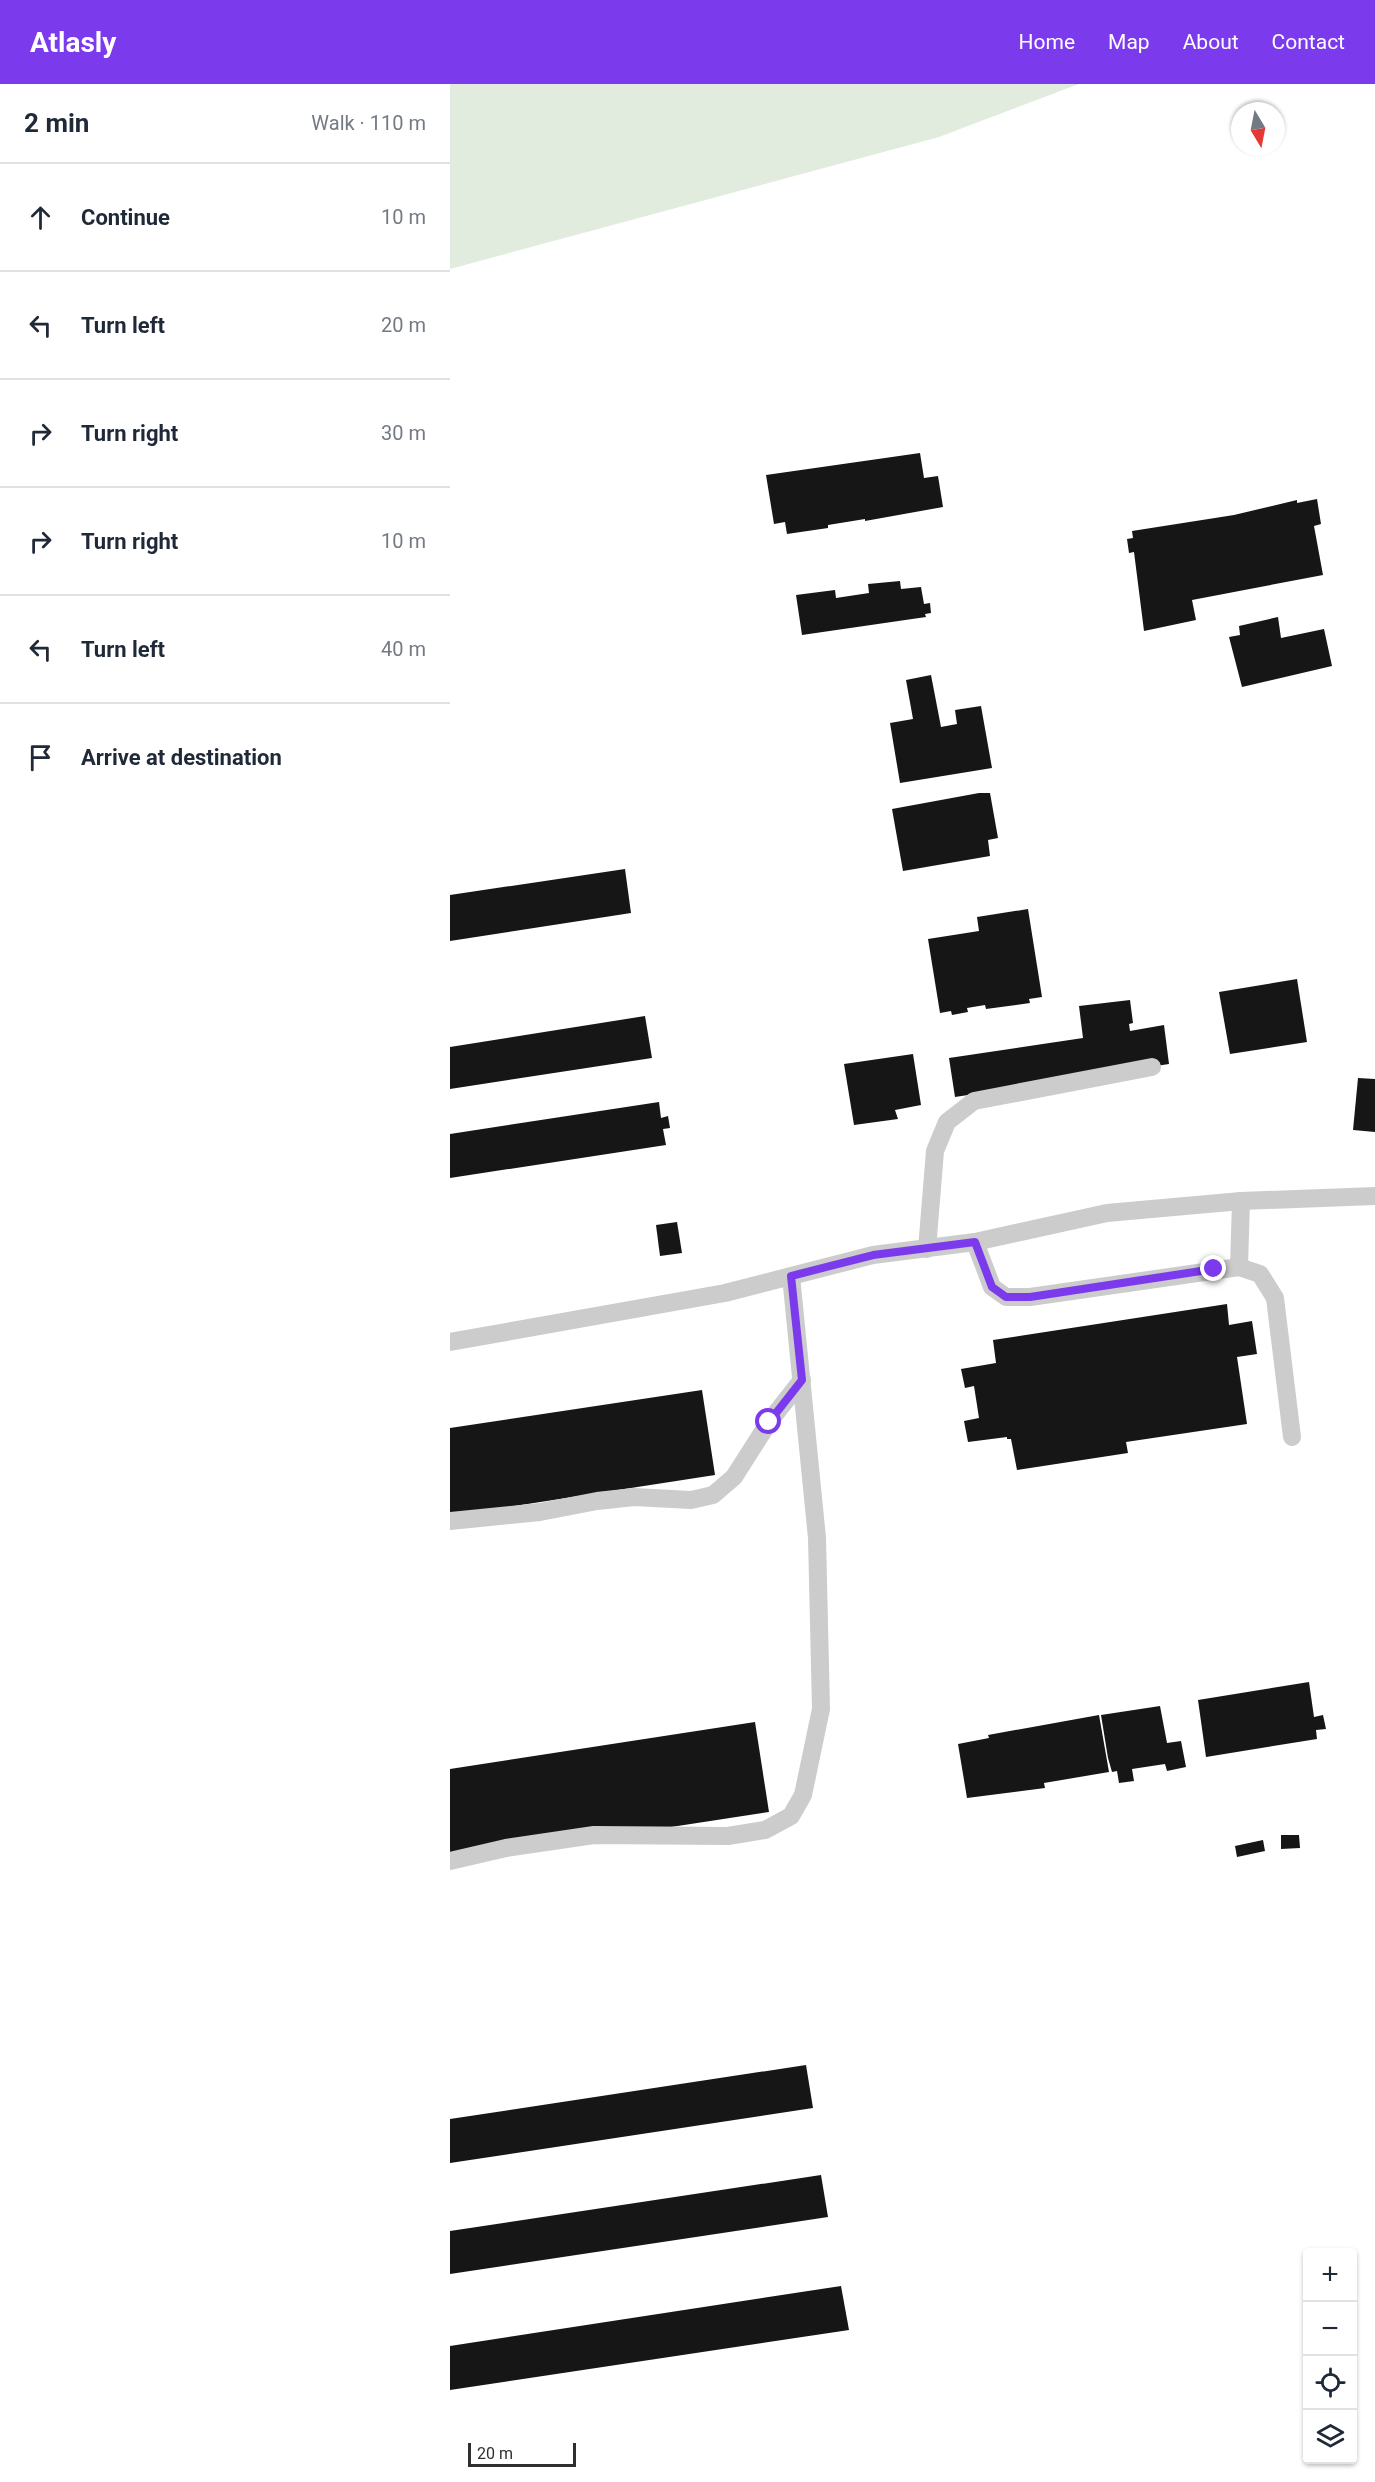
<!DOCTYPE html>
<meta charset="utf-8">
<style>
body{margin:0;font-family:Roboto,sans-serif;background:#f2f2f3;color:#1f2937}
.controls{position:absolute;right:18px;bottom:18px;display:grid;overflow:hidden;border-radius:6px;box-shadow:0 2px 4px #0004}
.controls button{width:54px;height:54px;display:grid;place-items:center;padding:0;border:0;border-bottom:2px solid #e0e1e3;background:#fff;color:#1f2937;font:30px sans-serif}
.compass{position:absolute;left:781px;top:18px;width:54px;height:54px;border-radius:50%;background:#fff;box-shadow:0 2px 4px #0004;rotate:170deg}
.scale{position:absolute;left:18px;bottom:15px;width:108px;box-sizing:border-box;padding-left:6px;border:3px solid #2f2f2f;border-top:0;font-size:16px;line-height:21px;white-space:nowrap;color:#2f2f2f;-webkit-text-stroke:4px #fff;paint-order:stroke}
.stop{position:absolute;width:18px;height:18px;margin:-14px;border:4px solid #7c3aed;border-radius:50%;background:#fff}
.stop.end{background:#7c3aed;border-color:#fff;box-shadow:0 2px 6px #0008}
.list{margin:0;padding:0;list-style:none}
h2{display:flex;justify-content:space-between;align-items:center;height:78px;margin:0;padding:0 24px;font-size:26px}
h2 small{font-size:20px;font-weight:400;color:#747a83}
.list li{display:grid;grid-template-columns:39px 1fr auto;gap:18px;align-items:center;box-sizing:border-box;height:108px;padding:0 24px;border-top:2px solid #e0e1e3}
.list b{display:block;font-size:22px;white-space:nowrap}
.list em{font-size:20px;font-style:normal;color:#747a83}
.icon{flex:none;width:33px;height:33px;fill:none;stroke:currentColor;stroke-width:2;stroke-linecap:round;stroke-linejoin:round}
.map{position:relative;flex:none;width:925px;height:2398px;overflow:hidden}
header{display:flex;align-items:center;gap:36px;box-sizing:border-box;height:84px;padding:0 30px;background:#7c3aed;color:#fff}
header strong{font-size:28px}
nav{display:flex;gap:33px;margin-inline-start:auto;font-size:21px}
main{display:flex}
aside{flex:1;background:#fff}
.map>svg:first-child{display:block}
.green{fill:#e2ecde}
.building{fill:#161616}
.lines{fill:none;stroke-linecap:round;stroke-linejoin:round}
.lane{stroke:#ccc;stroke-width:18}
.route{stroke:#7c3aed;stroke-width:8}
</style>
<header>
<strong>Atlasly</strong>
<nav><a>Home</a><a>Map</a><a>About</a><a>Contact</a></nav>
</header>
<main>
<aside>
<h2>2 min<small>Walk · 110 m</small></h2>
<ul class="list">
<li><svg class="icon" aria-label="ahead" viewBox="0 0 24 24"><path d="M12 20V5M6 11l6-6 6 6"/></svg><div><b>Continue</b></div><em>10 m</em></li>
<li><svg class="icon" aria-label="left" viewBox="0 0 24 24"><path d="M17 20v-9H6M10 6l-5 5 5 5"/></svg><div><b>Turn left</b></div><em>20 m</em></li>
<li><svg class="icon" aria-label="right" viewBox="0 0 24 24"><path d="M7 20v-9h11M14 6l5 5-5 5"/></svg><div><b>Turn right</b></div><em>30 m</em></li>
<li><svg class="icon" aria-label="right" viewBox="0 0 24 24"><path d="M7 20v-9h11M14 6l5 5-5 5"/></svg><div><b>Turn right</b></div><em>10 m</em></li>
<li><svg class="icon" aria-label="left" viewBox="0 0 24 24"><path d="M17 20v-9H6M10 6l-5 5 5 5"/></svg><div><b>Turn left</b></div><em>40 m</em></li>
<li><svg class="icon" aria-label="arrive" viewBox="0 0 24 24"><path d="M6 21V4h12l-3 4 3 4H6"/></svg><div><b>Arrive at destination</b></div></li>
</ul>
</aside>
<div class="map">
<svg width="925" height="2398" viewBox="0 0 925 2398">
<rect width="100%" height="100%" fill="#fff"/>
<polygon class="green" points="0,0 629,0 489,53 0,185"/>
<g class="building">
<polygon points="470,369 474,394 488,392 493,423 415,437 415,435 378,441 378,444 337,450 335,438 324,440 316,391"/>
<polygon points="867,415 871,440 864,442 873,491 742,516 746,536 694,547 684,468 679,469 677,455 683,454 682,447 784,431 847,416 847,419"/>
<polygon points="450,497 451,505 471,503 474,520 480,519 481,529 475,530 476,533 352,551 346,511 385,506 386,514 419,509 418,500"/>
<polygon points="828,533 831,554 874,545 882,582 792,603 779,553 790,551 789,542"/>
<polygon points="481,591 491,643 507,640 505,626 531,622 542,684 450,699 440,639 463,635 456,596"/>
<polygon points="529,709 540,709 548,754 538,756 540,772 453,787 442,725"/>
<polygon points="175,785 181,829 0,857 0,811"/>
<polygon points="578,825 592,913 579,915 580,919 536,925 535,921 517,924 518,928 502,931 501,927 490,929 478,855 529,847 527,833"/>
<polygon points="847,895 857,958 780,970 769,908"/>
<polygon points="680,916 683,939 679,940 680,947 714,941 719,980 505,1013 499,974 633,954 629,922"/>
<polygon points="195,932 202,974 0,1005 0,963"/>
<polygon points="463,970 471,1021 445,1026 448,1035 404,1041 394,980"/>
<polygon points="908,994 925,995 925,1048 903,1046"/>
<polygon points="209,1018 211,1034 218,1032 220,1044 213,1045 216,1061 0,1094 0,1050"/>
<polygon points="227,1138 232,1169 210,1172 206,1141"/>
<polygon points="777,1220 779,1241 802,1237 807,1270 787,1273 797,1340 676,1358 678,1369 567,1386 561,1355 557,1355 557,1353 518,1358 514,1337 529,1334 524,1302 515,1304 511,1285 546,1279 543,1256"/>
<polygon points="252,1306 265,1391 0,1432 0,1344"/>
<polygon points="859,1598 864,1633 873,1631 876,1645 866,1646 867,1655 756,1673 748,1616"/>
<polygon points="710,1622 717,1659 731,1657 736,1683 717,1687 715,1680 682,1685 684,1697 669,1699 667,1687 662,1688 658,1674 651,1631"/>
<polygon points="649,1631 659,1688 594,1699 595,1704 517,1714 508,1660 539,1654 538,1651"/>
<polygon points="305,1638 319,1728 0,1777 0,1685"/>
<polygon points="831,1751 849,1751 850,1764 831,1765"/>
<polygon points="813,1756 815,1767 787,1773 785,1762"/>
<polygon points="356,1981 363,2024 0,2079 0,2035"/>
<polygon points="371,2091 378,2133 0,2190 0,2147"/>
<polygon points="391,2202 399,2246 0,2306 0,2262"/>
</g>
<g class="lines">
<g class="lane">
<polyline points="525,1158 542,1203 556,1213 580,1213 789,1183 810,1190 825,1214 842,1353"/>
<polyline points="477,1165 485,1067 497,1038 524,1017 702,983"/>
<polyline points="789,1183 791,1117"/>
<polyline points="0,1258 275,1209 423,1171 525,1158 657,1129 791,1117 925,1112"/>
<polyline points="0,1437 90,1428 147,1417 184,1413 241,1416 263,1411 284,1393 319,1338 352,1296"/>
<polyline points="0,1777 56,1764 144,1751 278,1752 315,1746 341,1732 353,1711 371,1625 367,1454 341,1192"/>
</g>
</g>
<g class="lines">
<polyline class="route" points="319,1338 352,1296 341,1192 423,1171 525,1158 542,1203 556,1213 580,1213 764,1185"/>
</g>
</svg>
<div class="controls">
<button>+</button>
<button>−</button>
<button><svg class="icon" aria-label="locate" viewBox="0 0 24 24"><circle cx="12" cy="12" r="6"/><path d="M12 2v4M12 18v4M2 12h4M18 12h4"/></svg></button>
<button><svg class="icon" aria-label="layers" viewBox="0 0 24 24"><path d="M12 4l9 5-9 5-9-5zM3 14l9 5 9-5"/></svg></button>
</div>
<svg class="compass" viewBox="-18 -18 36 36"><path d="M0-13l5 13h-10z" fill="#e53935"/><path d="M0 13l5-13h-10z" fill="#747a83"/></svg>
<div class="scale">20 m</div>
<div class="stop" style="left:319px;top:1338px"></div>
<div class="stop end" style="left:764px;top:1185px"></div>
</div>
</main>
